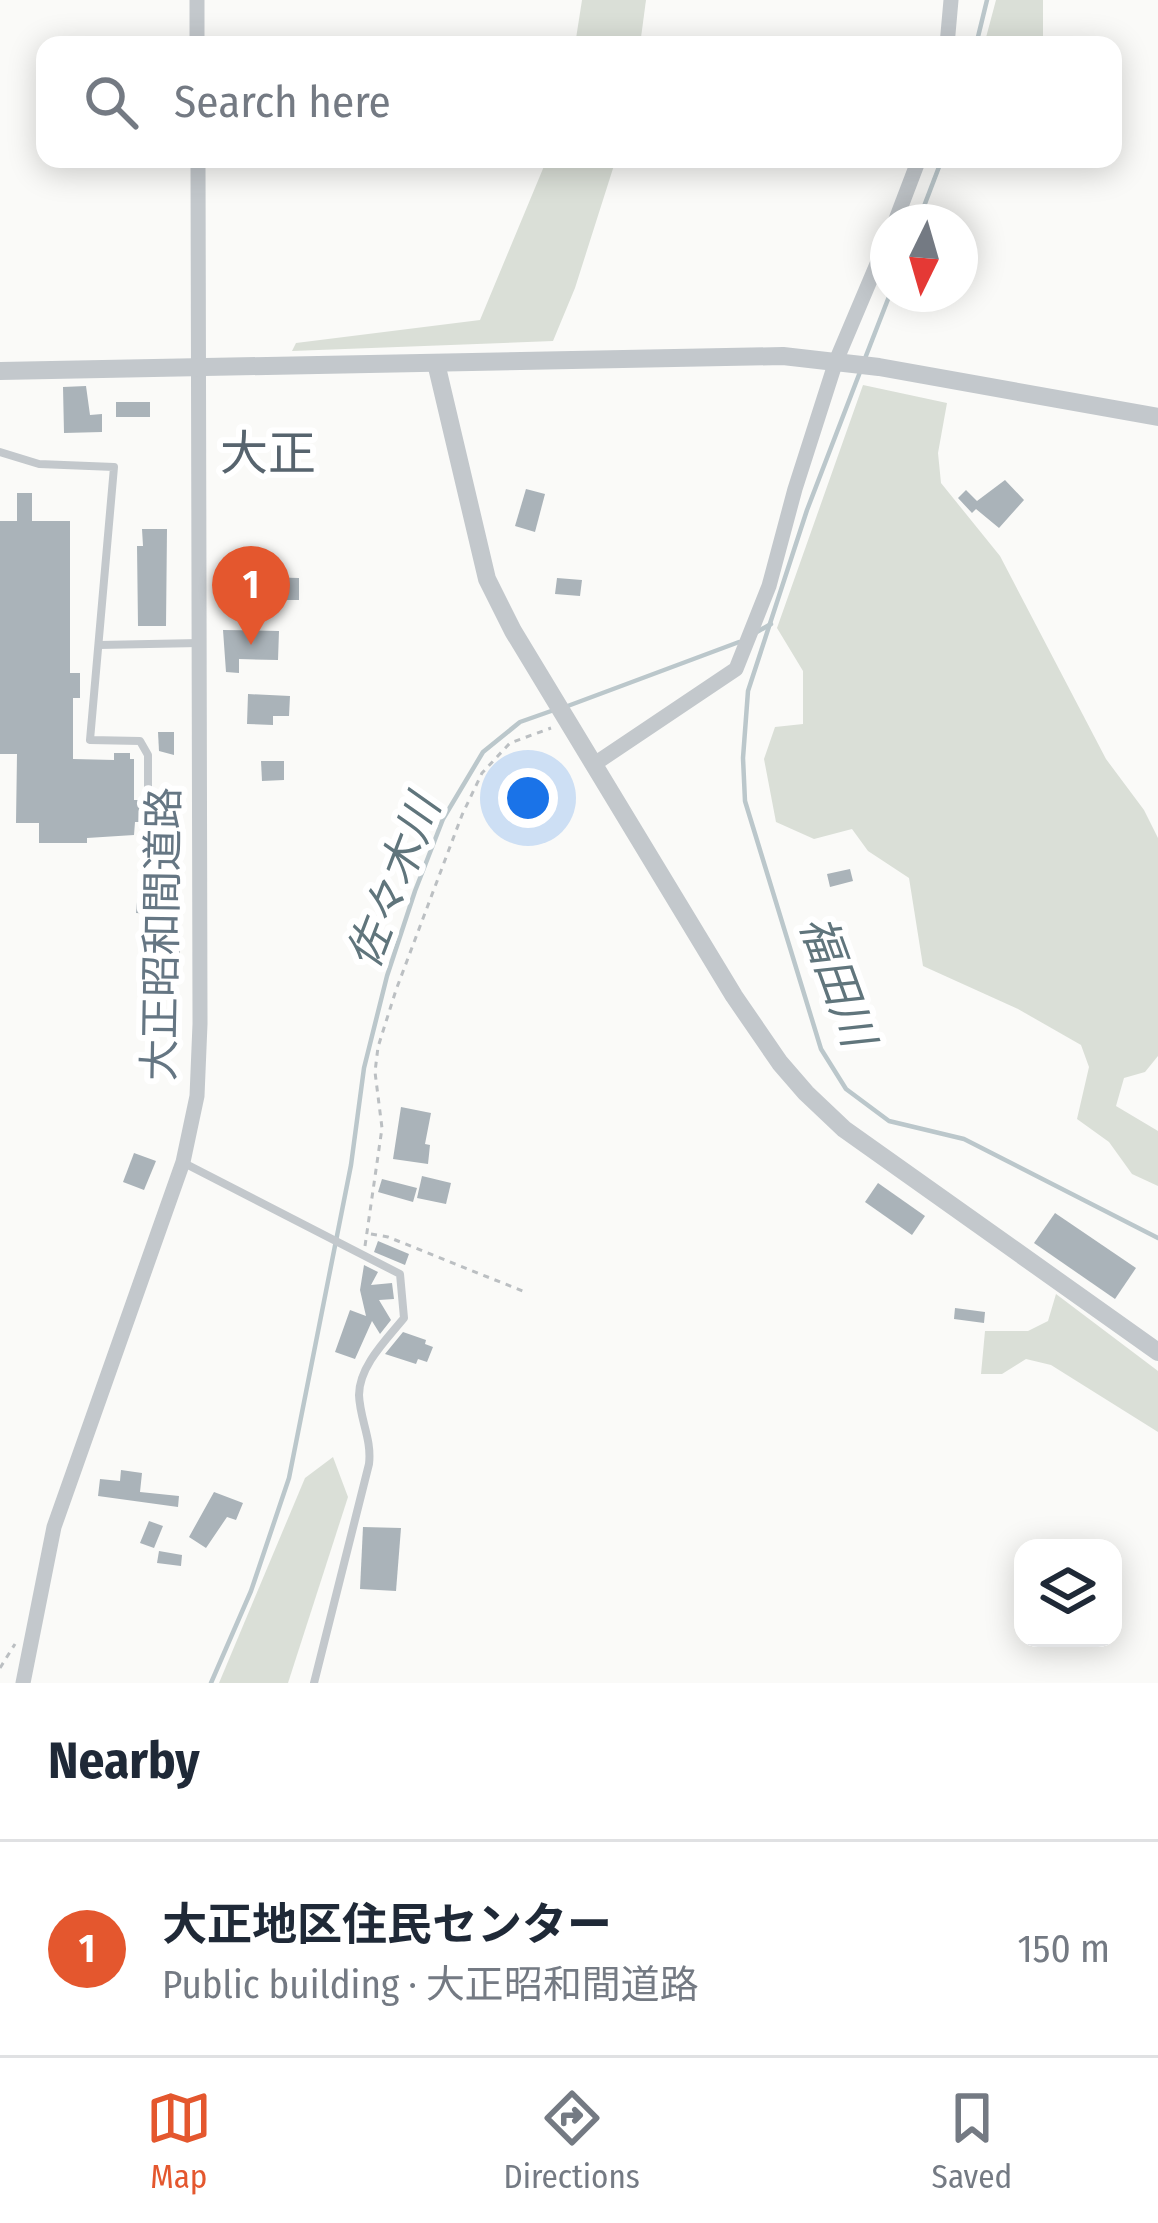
<!DOCTYPE html>
<meta charset="utf-8">
<style>
body{margin:0;font-family:"Fira Sans Condensed","Noto Sans JP",sans-serif;background:#f6f6f7;color:#1f2937}
.controls{position:absolute;right:36px;bottom:36px;display:grid;overflow:hidden;border-radius:24px;box-shadow:0 6px 30px #0003}
.controls button{width:108px;height:108px;display:grid;place-items:center;padding:0;border:0;border-bottom:3px solid #e0e1e3;background:#fff;color:#1f2937;font:60px sans-serif}
.compass{position:absolute;left:870px;top:204px;width:108px;height:108px;border-radius:50%;background:#fff;box-shadow:0 6px 30px #0003;rotate:185deg}
.you{position:absolute;left:528px;top:798px;width:42px;height:42px;margin:-30px;border:9px solid #fff;border-radius:50%;background:#1a73e8;box-shadow:0 0 0 18px #1a73e833}
.badge{display:grid;place-items:center;width:78px;height:78px;border-radius:50%;background:#e4572e;color:#fff;font-size:39px;font-weight:700}
.pin{position:absolute;translate:-50% -99px;filter:drop-shadow(0 3px 6px #0008)}
.pin::after{content:'';position:absolute;top:63px;width:42px;height:36px;background:inherit;clip-path:polygon(0 0,100% 0,50% 100%)}
.list{margin:0;padding:0;list-style:none}
h2{display:flex;justify-content:space-between;align-items:center;height:156px;margin:0;padding:0 48px;font-size:51px}
h2 small{font-size:39px;font-weight:400;color:#747a83}
.list li{display:grid;grid-template-columns:78px 1fr auto;gap:36px;align-items:center;box-sizing:border-box;height:216px;padding:0 48px;border-top:3px solid #e0e1e3}
.list b{display:block;font-size:45px;white-space:nowrap}
.list p{margin:0;font-size:39px;white-space:nowrap;color:#747a83}
.list em{font-size:39px;font-style:normal;color:#747a83}
.icon{flex:none;width:66px;height:66px;fill:none;stroke:currentColor;stroke-width:2;stroke-linecap:round;stroke-linejoin:round}
.map{position:relative;flex:none;width:1158px;height:1683px;overflow:hidden}
.search{position:absolute;background:#fff;box-shadow:0 6px 30px #0003;left:36px;right:36px;top:36px;height:132px;display:flex;align-items:center;gap:30px;box-sizing:border-box;padding:0 42px;border-radius:24px;color:#747a83;font-size:45px}
.sheet{height:372px;background:#fff}
nav{display:flex;justify-content:space-around;align-items:center;box-sizing:border-box;height:168px;border-top:3px solid #e0e1e3;background:#fff;font-size:33px;color:#747a83}
nav a{display:grid;justify-items:center;gap:6px}
nav .on{color:#e4572e}
.map>svg:first-child{display:block}
.green{fill:#dadfd7}
.lines{fill:none;stroke-linecap:round;stroke-linejoin:round}
.stream{stroke:#bbc7cb;stroke-width:4.5}
.building{fill:#aab3b9}
.path{stroke:#bbbfc2;stroke-width:3;stroke-dasharray:6 6;stroke-linecap:butt}
.service{stroke:#c3c8cc;stroke-width:8}
.minor{stroke:#c3c8cc;stroke-width:15}
.tertiary{stroke:#c3c8cc;stroke-width:18}
.labels{text-anchor:middle;dominant-baseline:central;stroke-width:12;stroke-linejoin:round;paint-order:stroke}
.street-label{font-size:42px;fill:#657683;stroke:#fff}
.water-label{font-size:45px;font-style:italic;fill:#60757c;stroke:#fff}
.quarter-label{font-size:48px;fill:#57646e;stroke:#fff}
</style>
<div class="map">
<svg width="1158" height="1683" viewBox="0 0 1158 1683">
<rect width="100%" height="100%" fill="#fafaf8"/>
<g class="green">
<polygon points="582,0 646,0 640,45 575,45"/>
<polygon points="996,0 1043,0 1043,45 984,45"/>
<polygon points="547,159 616,159 575,288 553,341 292,351 296,343 480,320"/>
<polygon points="863,385 947,403 938,453 941,483 1000,556 1106,759 1144,810 1158,838 1158,1056 1145,1072 1124,1078 1116,1106 1158,1131 1158,1186 1132,1174 1109,1142 1077,1119 1089,1067 1081,1045 1018,1009 923,966 909,878 868,851 852,829 814,839 776,822 764,759 775,727 803,724 803,671 777,628"/>
<polygon points="1056,1294 1158,1371 1158,1432 1051,1365 1026,1359 1002,1374 981,1374 985,1331 1028,1331 1048,1321"/>
<polygon points="333,1457 348,1497 288,1683 219,1683 305,1478"/>
</g>
<g class="lines">
<g class="stream">
<polyline points="976,45 987,0"/>
<polyline points="918,222 942,159"/>
<polyline points="864,361 890,294"/>
<polyline points="860,372 807,510 748,691 743,758 745,801 821,1049 846,1089 889,1121 964,1139 1158,1238"/>
<polyline points="755,633 771,624"/>
<polyline points="565,707 739,642"/>
<polyline points="211,1683 251,1591 289,1478 351,1165 364,1068 387,976 415,891 443,819 483,752 520,722 554,710"/>
</g>
</g>
<g class="building">
<polygon points="86,386 90,415 102,414 102,432 64,433 63,387"/>
<rect x="116" y="402" width="34" height="15"/>
<polygon points="1005,480 1024,500 999,528 976,509 972,513 958,498 966,490 977,501"/>
<polygon points="526,489 545,494 535,532 515,526"/>
<polygon points="17,493 32,493 32,521 70,521 70,673 80,673 80,698 73,698 73,759 114,760 114,753 130,753 130,759 134,759 134,800 154,800 154,822 135,822 134,835 87,838 87,843 39,843 39,823 16,823 17,754 0,754 0,521 17,521"/>
<polygon points="142,529 167,529 166,626 138,626 137,546 143,546"/>
<polygon points="261,577 299,578 299,600 261,600"/>
<polygon points="557,578 582,580 580,596 555,594"/>
<polygon points="223,630 279,631 278,660 239,659 239,673 226,672"/>
<polygon points="248,694 290,696 289,716 273,716 273,725 247,724"/>
<polygon points="158,732 174,732 174,755 159,751"/>
<polygon points="261,761 284,761 284,780 262,781"/>
<polygon points="850,869 853,881 830,887 827,874"/>
<polygon points="138,891 167,893 166,915 136,913"/>
<polygon points="142,935 181,939 179,958 141,955"/>
<polygon points="401,1107 431,1113 425,1144 430,1145 428,1164 393,1159"/>
<polygon points="134,1153 156,1161 144,1190 123,1182"/>
<polygon points="422,1176 451,1183 446,1204 417,1198"/>
<polygon points="382,1179 417,1188 413,1202 378,1192"/>
<polygon points="878,1183 925,1216 912,1235 865,1202"/>
<polygon points="1055,1213 1136,1268 1115,1299 1034,1243"/>
<polygon points="378,1241 409,1254 405,1265 374,1252"/>
<polygon points="364,1265 378,1272 371,1285 392,1283 394,1299 379,1300 391,1320 380,1334 372,1321 355,1359 335,1352 350,1310 366,1316 360,1290"/>
<polygon points="955,1308 985,1312 984,1323 954,1319"/>
<polygon points="403,1332 426,1340 425,1344 433,1347 427,1362 418,1359 416,1364 385,1354"/>
<polygon points="121,1470 142,1473 140,1492 179,1496 178,1507 98,1496 100,1479 120,1481"/>
<polygon points="214,1492 243,1503 236,1520 227,1517 206,1548 189,1537"/>
<polygon points="149,1521 163,1526 154,1548 140,1543"/>
<polygon points="363,1527 401,1528 396,1591 360,1589"/>
<polygon points="159,1551 182,1555 181,1566 157,1563"/>
</g>
<g class="lines">
<g class="path">
<polyline points="371,1234 388,1237 525,1292"/>
<polyline points="365,1246 382,1128 375,1072 378,1047 396,990 462,815 482,773 510,743 551,728"/>
<polyline points="0,1668 15,1644"/>
</g>
<g class="service">
<polyline points="0,452 39,464 114,467 90,740 140,741 148,755 148,792"/>
<polyline points="99,645 199,643"/>
<path d="M184,1163L400,1274L404,1318C387,1339 359,1366 359,1395C360,1420 372,1439 369,1464L314,1683"/>
</g>
<g class="minor">
<polyline points="197,0 197,45"/>
<polyline points="947,45 951,0"/>
<polyline points="895,222 919,159"/>
<polyline points="593,765 736,669 769,586 795,489 836,361 888,238"/>
<polyline points="23,1683 54,1527 183,1162 197,1096 200,1024 198,159"/>
</g>
<g class="tertiary">
<polyline points="436,363 487,579 513,631 734,996 780,1063 806,1093 844,1129 1158,1352"/>
<polyline points="0,371 783,356 879,367 1158,417"/>
</g>
</g>
<g class="labels">
<g class="street-label">
<text transform="translate(162 934) rotate(-89)">大正昭和間道路</text>
</g>
<g class="water-label">
<text transform="translate(394 882) rotate(-69)">佐々木川</text>
<text transform="translate(837 981) rotate(70)">福田川</text>
</g>
<g class="quarter-label">
<text x="268" y="454">大正</text>
</g>
</g>
</svg>
<div class="controls">
<button><svg class="icon" aria-label="layers" viewBox="0 0 24 24"><path d="M12 4l9 5-9 5-9-5zM3 14l9 5 9-5"/></svg></button>
</div>
<svg class="compass" viewBox="-18 -18 36 36"><path d="M0-13l5 13h-10z" fill="#e53935"/><path d="M0 13l5-13h-10z" fill="#747a83"/></svg>
<div class="you"></div>
<div class="pin badge" style="left:251px;top:645px">1</div>
<div class="search"><svg class="icon" aria-label="search" viewBox="0 0 24 24"><circle cx="10" cy="10" r="6"/><path d="M15 15l6 6"/></svg>Search here</div>
</div>
<section class="sheet">
<h2>Nearby<small></small></h2>
<ul class="list">
<li><span class="badge">1</span><div><b>大正地区住民センター</b><p>Public building · 大正昭和間道路</p></div><em>150 m</em></li>
</ul>
</section>
<nav>
<a class="on"><svg class="icon" aria-label="map" viewBox="0 0 24 24"><path d="M3 6l6-2 6 2 6-2v14l-6 2-6-2-6 2zM9 4v14M15 6v14"/></svg>Map</a>
<a><svg class="icon" aria-label="directions" viewBox="0 0 24 24"><path d="M12 3l9 9-9 9-9-9zM9 14v-3h6M13 9l2 2-2 2"/></svg>Directions</a>
<a><svg class="icon" aria-label="saved" viewBox="0 0 24 24"><path d="M7 4h10v16l-5-4-5 4z"/></svg>Saved</a>
</nav>
